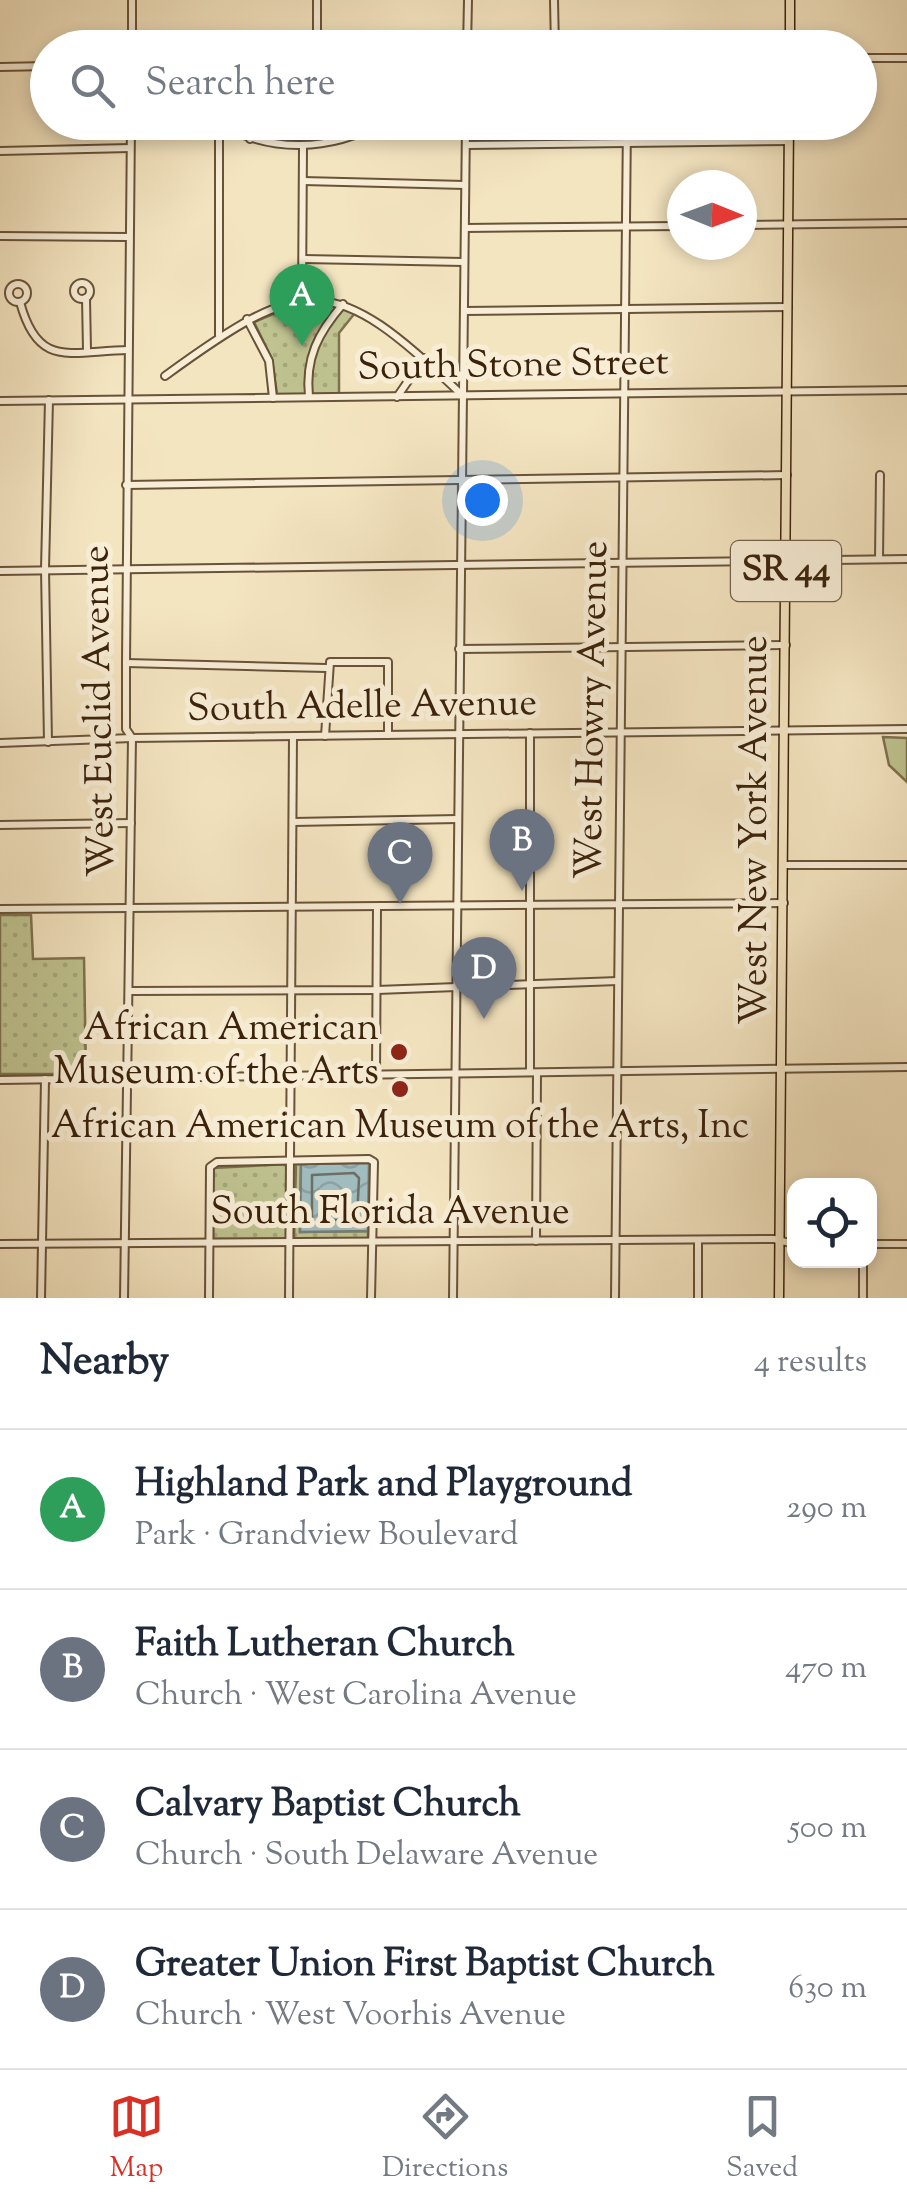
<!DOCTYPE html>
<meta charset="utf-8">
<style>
body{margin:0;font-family:"Sorts Mill Goudy",serif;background:#f2f2f3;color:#1f2937}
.controls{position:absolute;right:30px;bottom:30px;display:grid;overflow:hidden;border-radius:20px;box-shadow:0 5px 15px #0003}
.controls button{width:90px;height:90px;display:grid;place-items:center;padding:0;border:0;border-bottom:2px solid #e0e1e3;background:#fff;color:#1f2937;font:50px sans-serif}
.compass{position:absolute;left:667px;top:170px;width:90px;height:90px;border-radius:50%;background:#fff;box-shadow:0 5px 15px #0003;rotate:91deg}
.you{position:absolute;left:482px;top:500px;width:35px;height:35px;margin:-25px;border:8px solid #fff;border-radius:50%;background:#1a73e8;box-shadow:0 0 0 15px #1a73e833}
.badge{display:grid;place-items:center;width:65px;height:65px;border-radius:50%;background:#d93025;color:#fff;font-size:32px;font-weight:700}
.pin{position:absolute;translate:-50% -82px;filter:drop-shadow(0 2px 5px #0008)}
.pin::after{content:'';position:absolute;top:52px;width:35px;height:30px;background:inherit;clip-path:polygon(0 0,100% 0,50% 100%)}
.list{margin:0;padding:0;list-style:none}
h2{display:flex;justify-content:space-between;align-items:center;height:130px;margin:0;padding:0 40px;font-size:42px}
h2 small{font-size:32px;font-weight:400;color:#747a83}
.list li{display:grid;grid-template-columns:65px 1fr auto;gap:30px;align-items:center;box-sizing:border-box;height:160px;padding:0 40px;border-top:2px solid #e0e1e3}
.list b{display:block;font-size:38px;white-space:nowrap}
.list p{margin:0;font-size:32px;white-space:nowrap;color:#747a83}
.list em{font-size:32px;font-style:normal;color:#747a83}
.icon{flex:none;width:55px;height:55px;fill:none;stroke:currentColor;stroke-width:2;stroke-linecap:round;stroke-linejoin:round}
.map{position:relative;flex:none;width:907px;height:1298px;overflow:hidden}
.search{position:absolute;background:#fff;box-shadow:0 5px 15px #0003;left:30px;right:30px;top:30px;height:110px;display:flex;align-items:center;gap:25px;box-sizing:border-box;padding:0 35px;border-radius:55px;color:#747a83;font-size:38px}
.sheet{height:770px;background:#fff}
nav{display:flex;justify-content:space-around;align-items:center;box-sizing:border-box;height:140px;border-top:2px solid #e0e1e3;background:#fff;font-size:28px;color:#747a83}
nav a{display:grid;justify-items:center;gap:5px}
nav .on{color:#d93025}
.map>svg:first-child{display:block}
.park{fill:url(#park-dots);stroke:#7d724d;stroke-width:2.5}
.garden{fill:#bfc390;stroke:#7d724d;stroke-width:2.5}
.water{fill:url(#water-waves);stroke:#787e76;stroke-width:2.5}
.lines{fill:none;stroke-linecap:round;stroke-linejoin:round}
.shore{stroke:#6e6f64;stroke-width:2.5}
.minor-casing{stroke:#695338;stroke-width:10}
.major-casing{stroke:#3b220a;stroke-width:11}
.minor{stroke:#f8eed7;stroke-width:6}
.major{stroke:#f4e5c1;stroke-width:8}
.poi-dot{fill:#8f2418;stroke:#f8eed7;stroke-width:4}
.labels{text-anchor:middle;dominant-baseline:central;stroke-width:10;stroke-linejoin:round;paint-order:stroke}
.shield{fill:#f8eed7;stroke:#745f48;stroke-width:2.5}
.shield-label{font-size:35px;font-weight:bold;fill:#3b220a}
.street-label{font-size:38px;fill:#3b220a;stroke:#f8eed7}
.poi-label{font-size:38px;fill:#3b220a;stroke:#f8eed7;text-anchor:end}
</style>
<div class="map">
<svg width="907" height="1298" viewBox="0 0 907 1298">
<defs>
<pattern id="park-dots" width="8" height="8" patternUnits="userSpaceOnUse" patternTransform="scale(2.5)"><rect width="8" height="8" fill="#bfc390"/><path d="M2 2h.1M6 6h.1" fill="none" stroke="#a5a77b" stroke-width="1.8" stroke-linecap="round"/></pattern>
<pattern id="water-waves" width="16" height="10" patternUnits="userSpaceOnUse" patternTransform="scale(2.5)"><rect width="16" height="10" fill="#a1bcbe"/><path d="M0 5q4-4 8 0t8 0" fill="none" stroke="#8ca1a2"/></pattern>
</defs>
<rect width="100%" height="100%" fill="#f4e5c1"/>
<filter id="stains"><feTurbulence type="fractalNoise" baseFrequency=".002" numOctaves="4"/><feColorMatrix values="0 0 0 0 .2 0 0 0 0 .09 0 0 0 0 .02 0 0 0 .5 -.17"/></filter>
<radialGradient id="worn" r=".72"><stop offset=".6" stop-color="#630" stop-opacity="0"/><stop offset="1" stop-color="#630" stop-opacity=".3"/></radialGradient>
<g class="park">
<polygon points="295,305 330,305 355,313 339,333 339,395 277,394 272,359 254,322"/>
<polygon points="0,915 31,915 33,959 84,958 86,1074 0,1074"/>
<polygon points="290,1164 288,1239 213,1239 213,1168"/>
<polygon points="296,1164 301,1164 300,1232 368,1231 368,1238 294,1239"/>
</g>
<polygon class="garden" points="883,737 907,738 907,782 889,765"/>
<polygon class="water" points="369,1163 368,1231 300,1232 301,1164"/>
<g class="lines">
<polygon class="shore" points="354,1173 359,1178 357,1219 312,1221 312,1175"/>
<defs>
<g id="minor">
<polyline points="554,0 555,48"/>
<polyline points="132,48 132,0"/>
<polyline points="317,48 317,0"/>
<polyline points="467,48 468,0"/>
<polyline points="860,58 907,58"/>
<polyline points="0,67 48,66"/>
<polyline points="321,122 331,141"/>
<path d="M218,123C270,153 330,152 383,122"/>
<polyline points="219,124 219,335"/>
<polyline points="250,139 260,122"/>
<polyline points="466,145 789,141"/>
<polyline points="0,151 130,148"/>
<polyline points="303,181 465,185"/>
<polyline points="742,225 907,223"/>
<polyline points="465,228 682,226"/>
<polyline points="0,236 129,237"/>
<polyline points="303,259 464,262"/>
<circle cx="82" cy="291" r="8"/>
<circle cx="18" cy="293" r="9"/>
<polyline points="86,298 87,350"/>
<polyline points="302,300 303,147"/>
<path d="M20,302C38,369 69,351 128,350"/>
<polyline points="464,311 788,307"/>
<polyline points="247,319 269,361 273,398"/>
<path d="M165,376C306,273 333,272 461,394"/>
<path d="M309,397C305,358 318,333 343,304"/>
<polyline points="397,397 424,358"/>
<polyline points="0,401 907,390"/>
<polyline points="126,485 787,475"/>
<polyline points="879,559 880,475"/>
<polyline points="0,571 907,559"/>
<polyline points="459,649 786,645"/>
<polyline points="126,663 326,668"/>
<polyline points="325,736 330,662 388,662 388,735"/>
<polyline points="48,742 45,569 49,400"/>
<polyline points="0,743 132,738 907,729"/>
<polyline points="293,822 458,819"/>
<polyline points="0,825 131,823"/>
<polyline points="784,865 907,865"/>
<polyline points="0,909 784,903"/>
<polyline points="131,991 377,990 618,981"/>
<polyline points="530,1072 530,733"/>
<polyline points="376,1075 377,907"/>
<polyline points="0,1080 907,1067"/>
<polyline points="536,1241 537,1073"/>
<polyline points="0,1244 774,1239 794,1244"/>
<polyline points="870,1244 907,1244"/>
<polyline points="41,1298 45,1079"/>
<polyline points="124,1298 132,738 126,729 126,663 131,122"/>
<polyline points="209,1298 210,1167 217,1162 369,1159 374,1162 371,1298"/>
<polyline points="289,1298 293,737"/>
<polyline points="453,1298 466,122"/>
<polyline points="615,1298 627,122"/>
<polyline points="698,1298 698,1240"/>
<polyline points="863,1298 863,1260"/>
</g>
<g id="major">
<polyline points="790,48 790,0"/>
<polyline points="779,1298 789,122"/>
</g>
</defs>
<use href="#minor" class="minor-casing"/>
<use href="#major" class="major-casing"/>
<use href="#minor" class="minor"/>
<use href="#major" class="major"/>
</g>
<g class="poi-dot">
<circle cx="399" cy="1052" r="10"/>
<circle cx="400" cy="1089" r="10"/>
</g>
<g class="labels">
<rect class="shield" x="731" y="541" width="110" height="60" rx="8"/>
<g class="shield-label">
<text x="786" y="571">SR 44</text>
</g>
<g class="street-label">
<text transform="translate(513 367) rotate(-1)">South Stone Street</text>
<text transform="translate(362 708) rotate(-1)">South Adelle Avenue</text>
<text transform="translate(594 710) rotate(-89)">West Howry Avenue</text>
<text transform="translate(101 711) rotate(-91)">West Euclid Avenue</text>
<text transform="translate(757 830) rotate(-90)">West New York Avenue</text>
<text x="390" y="1214">South Florida Avenue</text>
</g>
<g class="poi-label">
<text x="379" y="1030">African American<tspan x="379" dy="44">Museum of the Arts</tspan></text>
<text x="400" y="1128" text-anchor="middle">African American Museum of the Arts, Inc</text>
</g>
</g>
<rect width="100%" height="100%" filter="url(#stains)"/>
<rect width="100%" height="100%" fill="url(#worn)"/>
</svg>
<div class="controls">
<button><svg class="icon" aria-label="locate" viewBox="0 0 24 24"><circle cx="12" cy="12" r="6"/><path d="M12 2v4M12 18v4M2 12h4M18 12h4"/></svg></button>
</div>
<svg class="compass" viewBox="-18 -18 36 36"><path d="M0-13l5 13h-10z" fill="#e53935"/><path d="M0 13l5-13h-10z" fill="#747a83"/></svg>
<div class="you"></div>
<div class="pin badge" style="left:302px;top:346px;background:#2e9e5b">A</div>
<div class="pin badge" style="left:522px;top:891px;background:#6b7280">B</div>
<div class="pin badge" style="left:400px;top:904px;background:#6b7280">C</div>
<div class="pin badge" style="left:484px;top:1019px;background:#6b7280">D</div>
<div class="search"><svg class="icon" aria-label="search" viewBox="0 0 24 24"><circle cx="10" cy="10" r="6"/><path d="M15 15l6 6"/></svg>Search here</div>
</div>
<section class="sheet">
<h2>Nearby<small>4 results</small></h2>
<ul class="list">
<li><span class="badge" style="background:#2e9e5b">A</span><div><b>Highland Park and Playground</b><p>Park · Grandview Boulevard</p></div><em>290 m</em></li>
<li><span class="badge" style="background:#6b7280">B</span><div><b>Faith Lutheran Church</b><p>Church · West Carolina Avenue</p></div><em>470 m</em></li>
<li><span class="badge" style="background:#6b7280">C</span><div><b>Calvary Baptist Church</b><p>Church · South Delaware Avenue</p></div><em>500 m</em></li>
<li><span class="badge" style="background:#6b7280">D</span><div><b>Greater Union First Baptist Church</b><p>Church · West Voorhis Avenue</p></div><em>630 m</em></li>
</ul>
</section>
<nav>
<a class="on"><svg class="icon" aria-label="map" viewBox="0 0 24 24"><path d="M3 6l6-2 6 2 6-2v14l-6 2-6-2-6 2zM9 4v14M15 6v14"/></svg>Map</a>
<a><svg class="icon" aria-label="directions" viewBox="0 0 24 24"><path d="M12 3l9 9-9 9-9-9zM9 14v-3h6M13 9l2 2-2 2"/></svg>Directions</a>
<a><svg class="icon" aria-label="saved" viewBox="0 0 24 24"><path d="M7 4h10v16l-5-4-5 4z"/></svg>Saved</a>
</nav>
